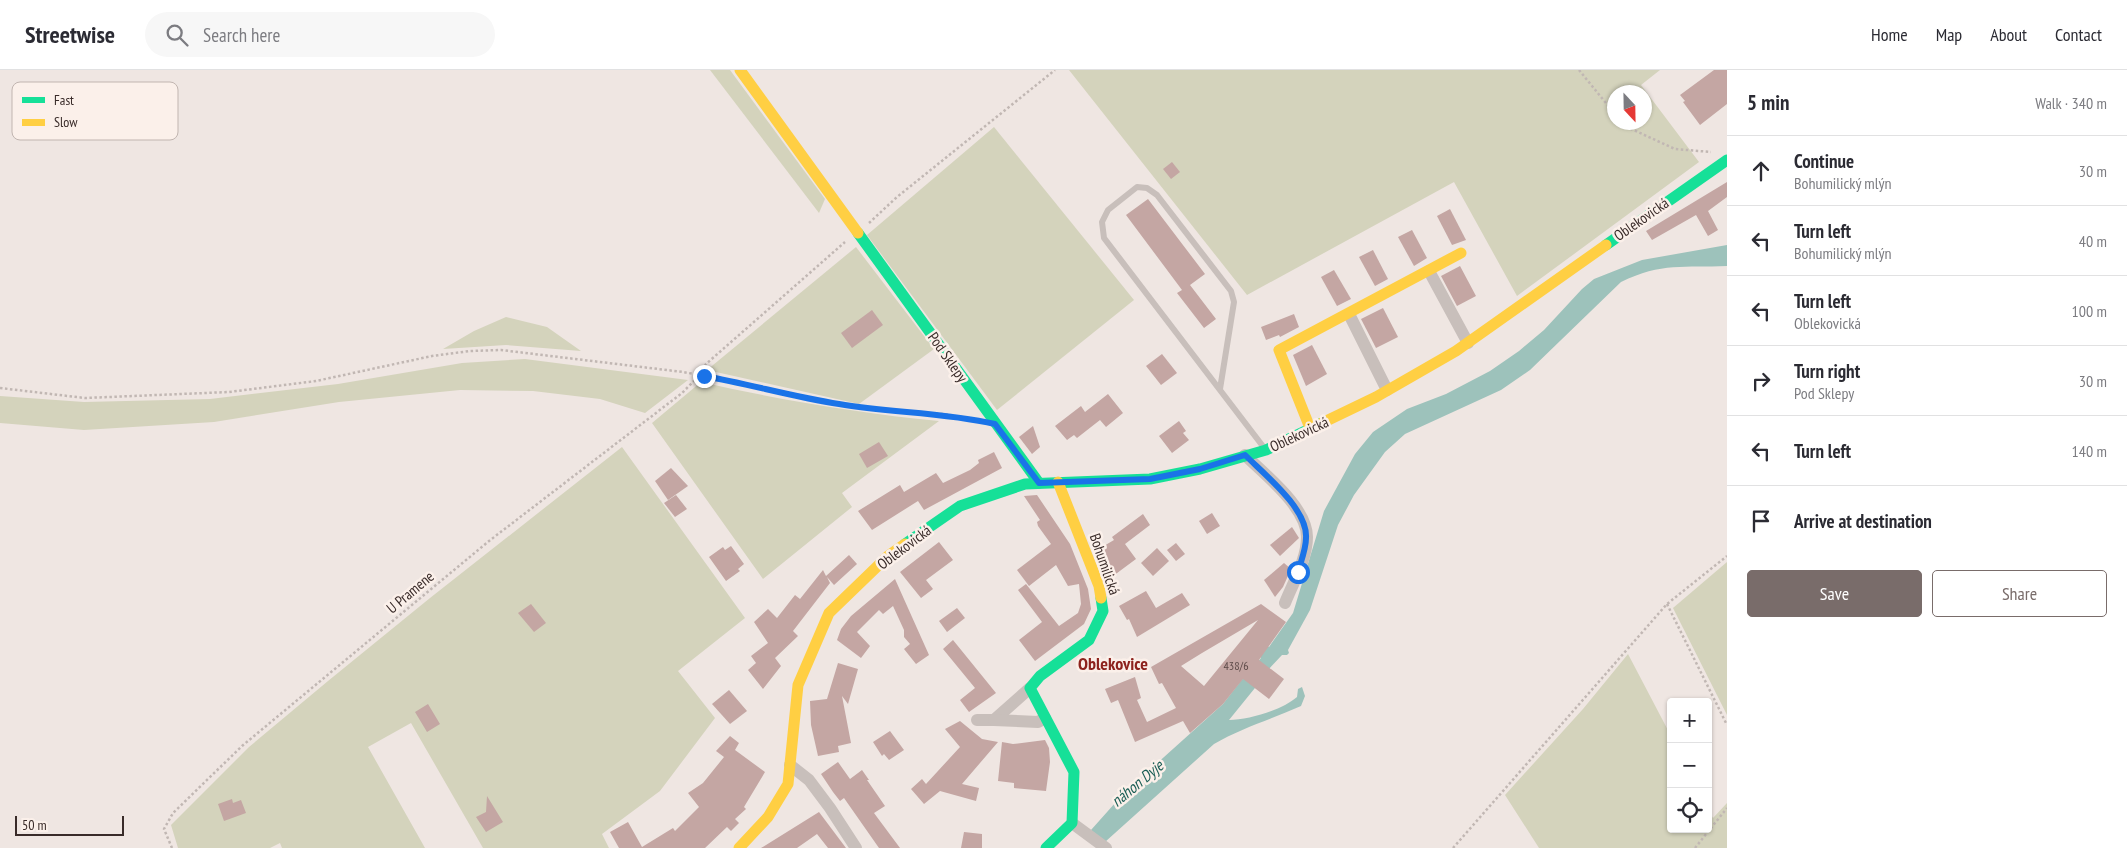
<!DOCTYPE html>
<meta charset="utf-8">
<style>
body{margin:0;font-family:"PT Sans Narrow",sans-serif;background:#f7f7f7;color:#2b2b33}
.controls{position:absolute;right:15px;bottom:15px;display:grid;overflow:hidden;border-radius:5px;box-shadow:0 1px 4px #0004}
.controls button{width:45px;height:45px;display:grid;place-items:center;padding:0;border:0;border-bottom:1px solid #e1e1e2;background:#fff;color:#2b2b33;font:25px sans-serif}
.compass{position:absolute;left:1607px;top:15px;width:45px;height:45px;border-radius:50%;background:#fff;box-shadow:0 1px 4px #0004;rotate:158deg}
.scale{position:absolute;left:15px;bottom:12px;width:109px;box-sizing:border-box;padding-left:5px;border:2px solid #392b29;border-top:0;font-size:14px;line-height:18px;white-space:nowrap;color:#392b29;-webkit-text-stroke:4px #fbf0ea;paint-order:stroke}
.stop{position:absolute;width:15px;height:15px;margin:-11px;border:4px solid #1a73e8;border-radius:50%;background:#fff}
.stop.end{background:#1a73e8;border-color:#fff;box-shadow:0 1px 5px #0008}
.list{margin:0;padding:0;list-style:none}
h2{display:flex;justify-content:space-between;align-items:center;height:65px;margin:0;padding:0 20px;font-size:21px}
h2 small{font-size:16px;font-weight:400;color:#7c7c81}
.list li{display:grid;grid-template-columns:32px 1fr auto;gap:15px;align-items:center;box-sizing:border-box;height:70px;padding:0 20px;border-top:1px solid #e1e1e2}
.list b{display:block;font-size:19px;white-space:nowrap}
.list p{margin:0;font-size:16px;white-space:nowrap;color:#7c7c81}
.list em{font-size:16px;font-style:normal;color:#7c7c81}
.actions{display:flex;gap:10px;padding:15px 20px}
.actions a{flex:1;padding:11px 0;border:1px solid #796c6a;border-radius:5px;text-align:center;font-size:18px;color:#796c6a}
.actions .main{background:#796c6a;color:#fff}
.icon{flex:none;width:28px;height:28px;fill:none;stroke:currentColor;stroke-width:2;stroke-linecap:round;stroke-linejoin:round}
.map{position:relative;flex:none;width:1727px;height:778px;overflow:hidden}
header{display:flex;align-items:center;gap:30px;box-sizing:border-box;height:70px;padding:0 25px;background:#fff;border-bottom:1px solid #e1e1e2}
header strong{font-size:24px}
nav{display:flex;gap:28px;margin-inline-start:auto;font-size:18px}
.search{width:350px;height:45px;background:#f7f7f7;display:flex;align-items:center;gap:12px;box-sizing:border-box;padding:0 18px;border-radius:28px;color:#7c7c81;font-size:19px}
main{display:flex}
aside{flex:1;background:#fff}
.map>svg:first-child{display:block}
.green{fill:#d4d3bc;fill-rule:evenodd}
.water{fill:#9dc2bb}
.building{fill:#c4a6a3;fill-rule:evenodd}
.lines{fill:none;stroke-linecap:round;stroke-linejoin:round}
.path{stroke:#c1b7b3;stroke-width:2.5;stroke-dasharray:2.5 2.5;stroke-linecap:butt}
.lane{stroke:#c8bfbb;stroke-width:6}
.street{stroke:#c8bfbb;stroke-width:12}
.fast{stroke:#16e098;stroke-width:11}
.slow{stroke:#ffcf43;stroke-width:11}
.route{stroke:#1a73e8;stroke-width:6}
.labels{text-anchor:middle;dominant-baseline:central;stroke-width:5;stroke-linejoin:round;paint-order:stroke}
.number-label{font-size:12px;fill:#5c4a48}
.street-label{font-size:15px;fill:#392b29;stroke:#fbf0ea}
.water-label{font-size:16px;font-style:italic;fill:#1b5e55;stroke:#fbf0ea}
.quarter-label{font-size:18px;font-weight:bold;fill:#8d221d;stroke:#fbf0ea}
.key{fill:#fbf0ea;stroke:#c1b5b0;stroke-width:1}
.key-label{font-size:14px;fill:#392b29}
</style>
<header>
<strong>Streetwise</strong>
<div class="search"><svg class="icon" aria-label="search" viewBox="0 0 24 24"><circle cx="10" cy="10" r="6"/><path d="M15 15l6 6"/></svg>Search here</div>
<nav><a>Home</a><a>Map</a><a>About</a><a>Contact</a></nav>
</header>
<main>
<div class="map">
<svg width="1727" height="778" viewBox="0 0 1727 778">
<rect width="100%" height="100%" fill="#efe6e2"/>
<g class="green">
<polygon points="710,0 730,0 825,129 819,143"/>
<path d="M1069,0H1660L1641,15L1699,92L1517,226L1454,112L1247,225ZM1614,22H1644V52H1614Z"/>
<polygon points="994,57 1134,230 997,340 867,165"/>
<polygon points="856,177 934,279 859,334 707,300"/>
<polygon points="506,247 547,257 581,281 506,275 443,279 474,261"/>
<polygon points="525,289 688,310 645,343 600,329 533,321 460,320 339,332 214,352 84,360 0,353 0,326 84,332 210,329 338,314 462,293"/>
<path d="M701,312C780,330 859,343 939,351L842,423L852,437L763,509L652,353Z"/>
<polygon points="622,377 745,548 678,601 715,648 660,721 602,764 609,778 483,778 411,653 368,677 425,778 282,778 280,773 270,778 178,778 171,755 249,677 328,611 430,528"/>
<polygon points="1727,492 1727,645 1673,538"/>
<polygon points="1628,584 1671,666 1671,759 1708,759 1708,739 1713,748 1727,733 1727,778 1539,778 1505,725 1583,639"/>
</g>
<g class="water">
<path d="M1727,175V196C1684,198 1662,192 1621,212L1530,300L1501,320L1405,364L1385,382L1354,425L1338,455L1310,540L1288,580L1289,583L1287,585H1282L1267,601L1257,593L1261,588L1260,586L1267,576L1269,577L1293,543L1324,441L1355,384L1373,362L1407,339L1446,324L1490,301L1519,281L1544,260L1582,219L1594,209L1642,190Z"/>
<path d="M1247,603L1259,613L1229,650C1249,650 1282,640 1297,627L1298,619L1302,617L1305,626L1301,636C1272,649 1241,658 1214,674L1105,772L1091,760L1124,723L1223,634Z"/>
</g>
<g class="building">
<polygon points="1714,0 1727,0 1727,34 1700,55 1683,32 1685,31 1680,25"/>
<polygon points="1172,92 1180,102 1171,109 1163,99"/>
<polygon points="1727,112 1727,127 1708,141 1718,160 1708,166 1696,145 1652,170 1646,161"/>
<polygon points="1148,129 1205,204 1190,215 1216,249 1204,258 1177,223 1182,220 1126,145"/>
<polygon points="1450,139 1466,170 1452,175 1437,146"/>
<polygon points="1412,160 1427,188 1414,196 1398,167"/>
<polygon points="1373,180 1388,209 1375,216 1359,187"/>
<polygon points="1460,196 1476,226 1457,236 1441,206"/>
<polygon points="1334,200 1351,229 1337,236 1321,207"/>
<polygon points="1383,238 1398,267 1376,278 1361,249"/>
<polygon points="872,240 883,255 852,278 841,263"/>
<polygon points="1294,244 1299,257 1280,267 1279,265 1266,270 1261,257"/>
<polygon points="1312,275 1327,304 1306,316 1293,285"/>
<polygon points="1162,284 1177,303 1161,315 1146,296"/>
<polygon points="1108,324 1123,343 1106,357 1100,350 1077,368 1074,365 1067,370 1055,356 1081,336 1085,342"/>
<polygon points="1179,351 1186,361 1183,363 1189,370 1172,383 1159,366"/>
<polygon points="1033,356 1040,377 1032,384 1019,367"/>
<polygon points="879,372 888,386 867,398 859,384"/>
<polygon points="994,382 1002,398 924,440 918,431 872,460 858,441 900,415 904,422 936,403 943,413 970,400 979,393 978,390"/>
<polygon points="671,398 688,416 668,430 655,411"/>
<polygon points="676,425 687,439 675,447 664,433"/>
<polygon points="1037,425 1070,474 1088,519 1091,539 1084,554 1035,591 1019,570 1042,552 1018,520 1026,514 1059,556 1078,543 1081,534 1079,514 1068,516 1056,495 1029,516 1017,500 1051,474 1038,456 1037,452 1040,450 1024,426"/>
<polygon points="1212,443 1220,456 1207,464 1199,451"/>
<polygon points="1143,444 1150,455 1125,474 1136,489 1109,509 1097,480 1114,470 1112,467"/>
<polygon points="1292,457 1299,468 1280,486 1270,475"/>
<polygon points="939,472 953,490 926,510 933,519 921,528 900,502"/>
<polygon points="1176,473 1185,484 1176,491 1167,480"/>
<polygon points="731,476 744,494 738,499 740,501 726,511 709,487 723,477 725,480"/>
<polygon points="1157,478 1169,491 1153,506 1141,493"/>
<polygon points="849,485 857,494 834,515 827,507 830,513 793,561 798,566 775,588 781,596 763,619 748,600 756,593 751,586 768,573 754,552 768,539 777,548 795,525 800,529 823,500 826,506"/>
<polygon points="1284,493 1291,499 1283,517 1275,527 1264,510"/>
<polygon points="895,509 929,585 916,594 904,579 910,574 904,567 904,560 893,536 883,544 879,540 857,562 870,576 861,588 837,570 841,559 851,546"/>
<polygon points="1146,521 1156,538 1182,523 1190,535 1137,567 1129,549 1127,550 1119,536"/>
<polygon points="531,534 546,553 534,562 518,543"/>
<path d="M1261,534L1286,552L1259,590L1284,609L1269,629L1243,609L1223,634L1190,663L1183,651L1135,672L1118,630L1111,633L1105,619L1135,607L1141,628L1137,630L1147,652L1176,638L1162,613L1159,614L1151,597ZM1258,550L1204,616L1181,596L1202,583Z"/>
<polygon points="957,538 965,548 947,562 939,551"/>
<polygon points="953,570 996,623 969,642 960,630 975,618 943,579"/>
<polygon points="838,593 858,599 848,634 842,626 851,673 838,676 839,682 818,686 811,655 810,631 827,629"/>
<polygon points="729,620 747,641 730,654 712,634"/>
<polygon points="428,634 440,654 427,662 415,642"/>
<polygon points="960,651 982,669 998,672 962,714 979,718 976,731 940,721 924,734 911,719 922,709 926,714 960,677 945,659"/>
<polygon points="890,661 904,680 889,690 884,684 882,686 873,672"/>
<polygon points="730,666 739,673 735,680 765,702 744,737 746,739 735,749 739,753 731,761 727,757 705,778 619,778 610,762 628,752 642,777 673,758 675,761 699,737 688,723 703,713 724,687 716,681"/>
<polygon points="1045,670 1049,678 1050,692 1046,721 1014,718 1014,713 998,711 1002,672 1013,674"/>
<polygon points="838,692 850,709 862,700 869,710 867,710 885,736 874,743 900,778 879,778 844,728 840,731 833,722 821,704"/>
<polygon points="487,726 503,752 486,762 476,747 486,742"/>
<polygon points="232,729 233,733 241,730 246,743 224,751 218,734"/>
<polygon points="819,742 846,778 828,778 817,764 797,778 761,778"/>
<polygon points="964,762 982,764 982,778 961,778"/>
</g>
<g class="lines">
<g class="path">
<polyline points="1579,0 1614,43"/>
<polyline points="1623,52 1627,57 1675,79 1711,82"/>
<polyline points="869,153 897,127 1055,0"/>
<polyline points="0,318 85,328 229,322 316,311 432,286 470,281 501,280 683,302 744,313 838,334 879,340 944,344 973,349"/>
<polyline points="1667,534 1727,655"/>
<polyline points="172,778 164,759 173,743 242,676 489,471 682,323 700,305 706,294 845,172"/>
<polyline points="1453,778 1667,534 1727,486"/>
<polyline points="1695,778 1727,738"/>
</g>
<polyline class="lane" points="1220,319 1234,232 1231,221 1157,125 1147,118 1137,117 1108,140 1102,152 1104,168 1265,379"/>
<g class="street">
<polyline points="1429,201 1468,273"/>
<polyline points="1349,244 1387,320"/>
<path d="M1245,385C1264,404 1307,437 1307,467C1307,489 1293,513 1285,533"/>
<polyline points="977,650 994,650 1030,618"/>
<polyline points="994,650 1038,652 1045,648"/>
<polyline points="790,695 809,710 830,738 856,778"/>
<polyline points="1072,753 1106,778"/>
</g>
<g class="fast">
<polyline points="858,163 1039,413"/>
<polyline points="1606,175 1727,90"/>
<polyline points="905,474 960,436 1025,414 1150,409 1200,399 1266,380 1322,353"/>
<polyline points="1046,778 1072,753 1074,702 1030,618 1040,606 1089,570 1103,541 1101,528"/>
</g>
<g class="slow">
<polyline points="740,0 858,163"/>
<polyline points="1322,353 1376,327 1456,281 1606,175"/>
<polyline points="1310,358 1279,280 1461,183"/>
<polyline points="1058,412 1099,516 1101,528"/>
<polyline points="739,778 768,747 788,714 798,615 829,543 888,486 905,474"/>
</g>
</g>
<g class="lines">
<path class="route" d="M704,306C749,314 794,327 839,334C891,343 943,342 995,354L1039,413L1150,409L1200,399L1245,385C1264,404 1308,439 1306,468C1306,479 1301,491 1298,502"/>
</g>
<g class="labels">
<g class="number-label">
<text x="1236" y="595">438/6</text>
</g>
<g class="street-label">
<text transform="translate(1641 149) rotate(-35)">Oblekovická</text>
<text transform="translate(948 287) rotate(55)">Pod Sklepy</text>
<text transform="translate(1299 364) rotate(-25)">Oblekovická</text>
<text transform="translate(904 477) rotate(-37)">Oblekovická</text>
<text transform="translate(1105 494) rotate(71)">Bohumilická</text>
<text transform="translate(410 522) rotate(-40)">U Pramene</text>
</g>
<g class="water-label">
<text transform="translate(1137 713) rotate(-40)">náhon Dyje</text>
</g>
<g class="quarter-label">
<text x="1113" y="593">Oblekovice</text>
</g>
</g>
<rect x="12" y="12" width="166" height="58" rx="8" class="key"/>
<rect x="22" y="27" width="23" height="6" fill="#16e098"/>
<rect x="22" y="49" width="23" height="7" fill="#ffcf43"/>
<g class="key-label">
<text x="54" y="35">Fast</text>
<text x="54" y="57">Slow</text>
</g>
</svg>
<div class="controls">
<button>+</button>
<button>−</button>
<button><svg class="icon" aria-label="locate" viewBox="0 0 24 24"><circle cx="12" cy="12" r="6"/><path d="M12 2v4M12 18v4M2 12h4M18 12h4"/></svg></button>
</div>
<svg class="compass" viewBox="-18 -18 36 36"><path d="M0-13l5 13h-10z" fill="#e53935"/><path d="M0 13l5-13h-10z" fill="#7c7c81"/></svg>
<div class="scale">50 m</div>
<div class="stop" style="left:1298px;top:502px"></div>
<div class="stop end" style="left:704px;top:306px"></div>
</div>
<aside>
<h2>5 min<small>Walk · 340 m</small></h2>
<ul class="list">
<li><svg class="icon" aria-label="ahead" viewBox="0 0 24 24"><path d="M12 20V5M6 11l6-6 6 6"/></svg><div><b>Continue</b><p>Bohumilický mlýn</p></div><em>30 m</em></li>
<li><svg class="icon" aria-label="left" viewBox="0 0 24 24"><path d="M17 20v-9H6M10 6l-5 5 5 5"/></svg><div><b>Turn left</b><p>Bohumilický mlýn</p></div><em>40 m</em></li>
<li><svg class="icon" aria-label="left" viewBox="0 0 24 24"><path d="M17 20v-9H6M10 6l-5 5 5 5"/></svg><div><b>Turn left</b><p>Oblekovická</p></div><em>100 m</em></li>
<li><svg class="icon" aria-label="right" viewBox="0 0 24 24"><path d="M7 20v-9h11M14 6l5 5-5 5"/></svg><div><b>Turn right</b><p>Pod Sklepy</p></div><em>30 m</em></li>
<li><svg class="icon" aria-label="left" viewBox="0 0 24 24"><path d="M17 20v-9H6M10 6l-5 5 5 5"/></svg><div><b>Turn left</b></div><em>140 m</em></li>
<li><svg class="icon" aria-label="arrive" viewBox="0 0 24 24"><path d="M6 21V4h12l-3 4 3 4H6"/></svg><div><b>Arrive at destination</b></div></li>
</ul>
<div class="actions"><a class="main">Save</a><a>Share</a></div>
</aside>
</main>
